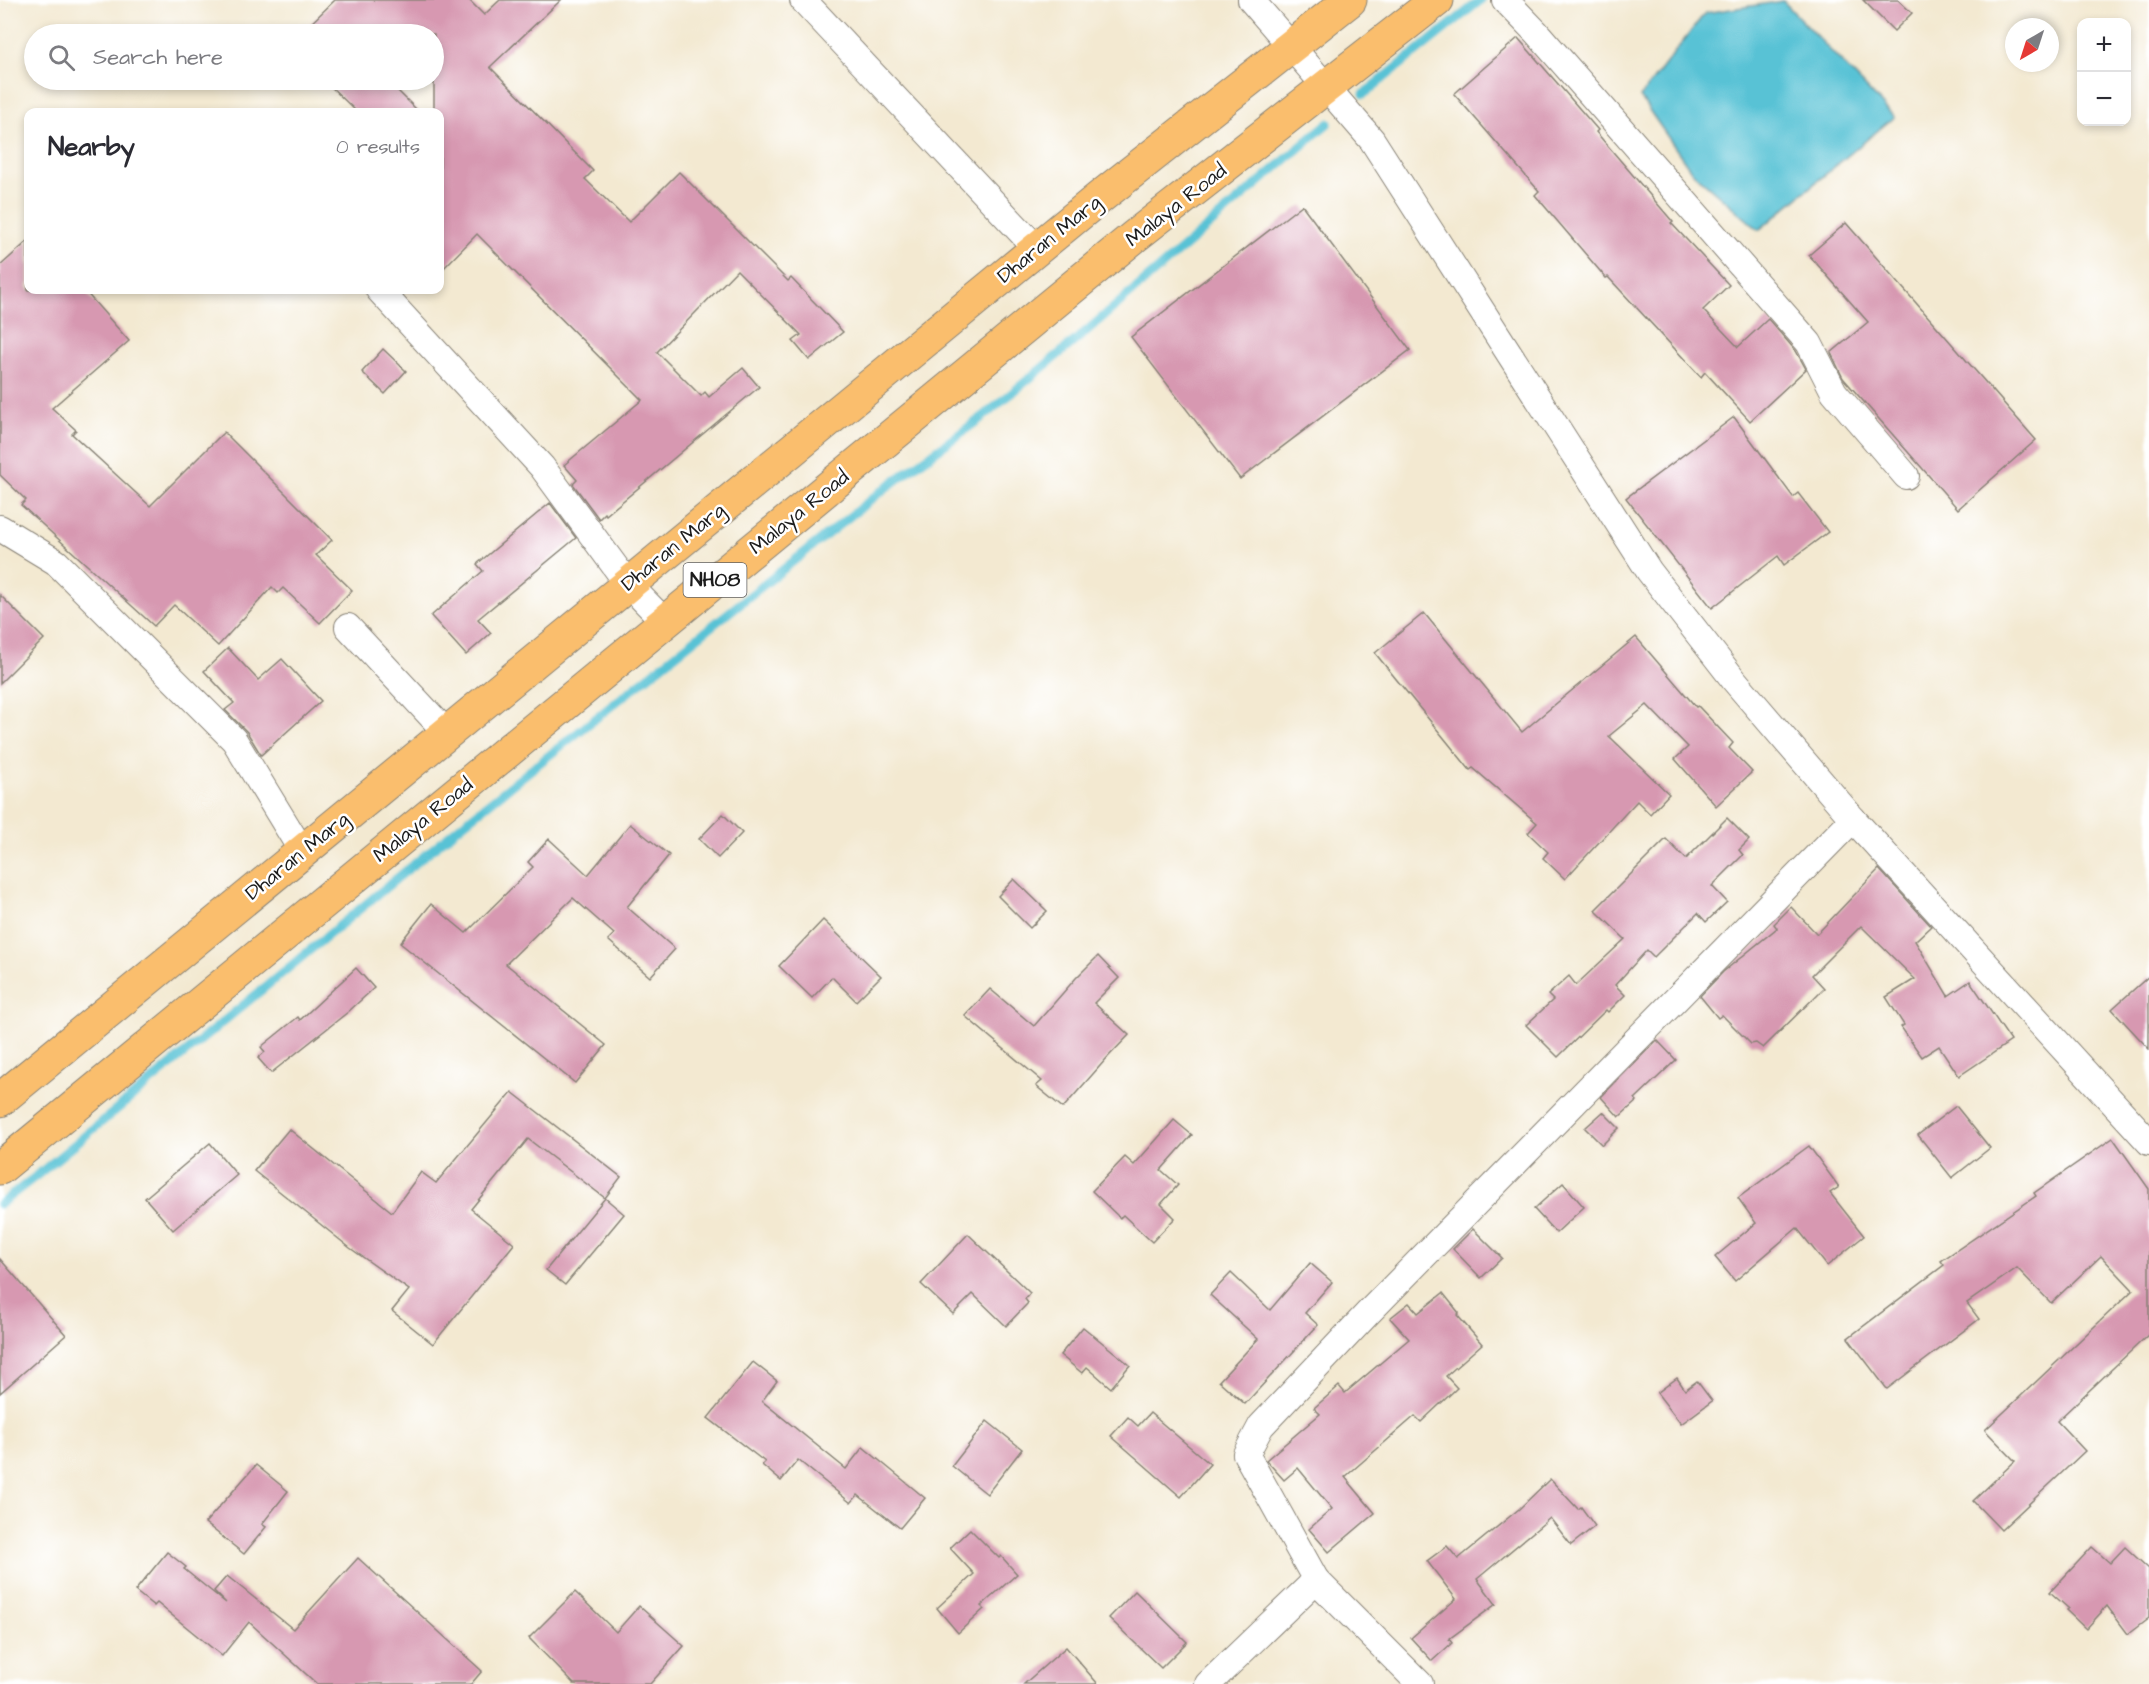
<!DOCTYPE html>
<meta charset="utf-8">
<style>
body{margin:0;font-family:"Architects Daughter",sans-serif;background:#f7f7f7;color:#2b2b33}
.controls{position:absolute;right:18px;top:18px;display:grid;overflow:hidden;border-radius:12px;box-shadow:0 3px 9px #0003}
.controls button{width:54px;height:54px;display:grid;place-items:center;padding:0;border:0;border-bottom:2px solid #e1e1e2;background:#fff;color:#2b2b33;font:30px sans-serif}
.compass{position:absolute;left:2005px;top:18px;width:54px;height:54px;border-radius:50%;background:#fff;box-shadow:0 3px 9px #0003;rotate:219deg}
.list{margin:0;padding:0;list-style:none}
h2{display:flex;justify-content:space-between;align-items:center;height:78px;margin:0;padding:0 24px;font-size:26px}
h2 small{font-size:20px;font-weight:400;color:#7c7c81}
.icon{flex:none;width:33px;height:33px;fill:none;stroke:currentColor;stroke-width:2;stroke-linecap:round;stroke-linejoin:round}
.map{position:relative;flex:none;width:2149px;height:1684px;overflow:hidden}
.search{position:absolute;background:#fff;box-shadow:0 3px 9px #0003;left:24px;top:24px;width:420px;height:66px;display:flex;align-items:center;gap:15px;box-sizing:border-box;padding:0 21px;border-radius:33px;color:#7c7c81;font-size:22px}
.panel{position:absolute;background:#fff;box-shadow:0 3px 9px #0003;left:24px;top:108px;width:420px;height:186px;border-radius:12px}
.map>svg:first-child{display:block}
.water{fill:#59c2d5;stroke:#3a6f78;stroke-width:1.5}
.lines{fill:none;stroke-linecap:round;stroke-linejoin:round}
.stream{stroke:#59c2d5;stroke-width:9}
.building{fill:#d798b1}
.minor-casing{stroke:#888276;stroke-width:28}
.primary-casing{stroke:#888276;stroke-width:35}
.minor{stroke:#fff;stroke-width:26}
.primary{stroke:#fabe6d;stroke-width:33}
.labels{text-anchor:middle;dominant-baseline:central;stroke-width:5;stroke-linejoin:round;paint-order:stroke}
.shield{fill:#fff;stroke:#606060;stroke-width:1.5}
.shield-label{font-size:20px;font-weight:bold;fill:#1c1c1c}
.street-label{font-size:21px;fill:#1c1c1c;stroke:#fff}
</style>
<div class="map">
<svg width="2149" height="1684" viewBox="0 0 2149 1684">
<rect width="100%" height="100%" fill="#fff"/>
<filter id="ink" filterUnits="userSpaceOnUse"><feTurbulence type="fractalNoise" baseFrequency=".0167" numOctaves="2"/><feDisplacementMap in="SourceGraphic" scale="12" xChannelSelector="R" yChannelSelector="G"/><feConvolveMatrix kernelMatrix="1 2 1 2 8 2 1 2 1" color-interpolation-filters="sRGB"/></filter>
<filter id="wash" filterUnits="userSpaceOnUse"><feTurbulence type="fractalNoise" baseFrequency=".008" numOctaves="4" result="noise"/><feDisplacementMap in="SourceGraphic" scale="24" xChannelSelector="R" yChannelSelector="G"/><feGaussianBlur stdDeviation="1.35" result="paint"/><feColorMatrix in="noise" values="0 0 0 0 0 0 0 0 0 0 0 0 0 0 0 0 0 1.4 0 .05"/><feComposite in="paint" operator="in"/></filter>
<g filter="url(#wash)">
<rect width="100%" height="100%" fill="#f3e9d1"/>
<polygon class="water" points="1783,1 1894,117 1759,230 1692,172 1640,97 1705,13"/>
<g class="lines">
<g class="stream">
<polyline points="1364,94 1481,0"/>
<polyline points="0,1204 35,1177 464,823 888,486 984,416 1076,340 1328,123"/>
</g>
</g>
<g id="blocks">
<g class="building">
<polygon points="335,0 469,0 484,15 500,0 561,0 490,67 593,171 585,179 629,222 679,172 788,281 791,278 843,332 809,360 793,341 801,335 737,270 657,352 701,396 705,392 709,397 743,368 759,387 606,515 605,513 599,519 573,484 577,480 564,465 642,400 477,234 440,272 440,112 434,112 434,34 300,34"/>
<polygon points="1863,0 1898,0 1912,13 1894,31"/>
<polygon points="1518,38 1598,130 1596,132 1673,222 1671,223 1729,285 1703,310 1738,347 1768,319 1796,351 1806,369 1750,421 1705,372 1701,377 1608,277 1606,278 1535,195 1539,191 1454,94"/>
<polygon points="324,80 387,80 419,112 357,112"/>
<polygon points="1302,205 1410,350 1240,479 1131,337"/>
<polygon points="1846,223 2036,440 1958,509 1843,378 1831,353 1868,322 1809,255"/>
<polygon points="28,241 28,290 84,290 129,341 52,408 76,430 72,434 150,506 224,432 332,540 316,555 352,590 320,623 283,588 278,593 272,587 218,646 174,605 154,626 21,505 26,500 0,475 0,266"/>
<polygon points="383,349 406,371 385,394 362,372"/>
<polygon points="1734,417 1793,497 1798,493 1828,532 1784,565 1778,556 1712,608 1626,498"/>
<polygon points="550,503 576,538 478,619 491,633 466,655 431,616 483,571 477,564"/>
<polygon points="0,595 44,639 0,683"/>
<polygon points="1424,613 1522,732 1636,637 1696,707 1698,706 1733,743 1729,748 1752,772 1716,806 1675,759 1688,747 1647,705 1609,736 1669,794 1650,814 1637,801 1565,879 1543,858 1548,852 1528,833 1537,823 1473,768 1470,770 1375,653"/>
<polygon points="228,648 258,680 282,659 321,701 261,755 247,732 225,710 234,703 204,671"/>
<polygon points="723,814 742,833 718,858 699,839"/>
<polygon points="1727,818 1749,840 1739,850 1743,855 1712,886 1727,902 1706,922 1698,913 1654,957 1647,950 1615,985 1625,995 1608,1012 1606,1010 1558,1057 1526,1025 1553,1000 1548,995 1569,976 1576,985 1625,939 1595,910 1666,839 1686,859"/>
<polygon points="630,824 669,855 627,907 675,949 650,977 608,940 614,934 573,898 506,964 606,1045 575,1083 400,943 431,904 466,933 533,867 528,862 549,839 588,875"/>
<polygon points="1879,869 1931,926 1915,941 1948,996 1970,981 2011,1041 1959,1076 1939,1046 1922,1057 1901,1027 1904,1025 1886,997 1915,979 1861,926 1812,975 1824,988 1763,1048 1756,1043 1751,1044 1722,1015 1718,1018 1700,996 1723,972 1777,928 1774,924 1791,907 1817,934"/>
<polygon points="1014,879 1047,911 1030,928 998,896"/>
<polygon points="823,920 881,976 856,1001 832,977 812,998 779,966"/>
<polygon points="1098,956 1119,978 1094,1003 1129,1035 1107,1058 1063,1108 1036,1086 1042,1081 965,1016 990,989 1034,1026 1076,978"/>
<polygon points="356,968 374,988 348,1012 271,1073 258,1058 265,1052 261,1047 298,1017 300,1020"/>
<polygon points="2149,976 2149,1049 2112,1009"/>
<polygon points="1657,1040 1676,1060 1635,1099 1637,1101 1619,1117 1601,1097"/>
<polygon points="512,1092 621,1177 605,1198 528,1139 471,1209 514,1244 433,1344 392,1311 409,1290 350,1248 254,1171 289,1129 392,1212 421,1172 436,1183"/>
<polygon points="1956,1106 1990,1148 1952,1178 1918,1135"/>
<polygon points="1603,1112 1619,1128 1602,1145 1585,1128"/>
<polygon points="1174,1120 1192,1135 1161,1170 1178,1185 1161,1204 1175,1218 1152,1242 1123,1215 1120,1218 1092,1191 1125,1157 1134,1165"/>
<polygon points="2113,1138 2149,1189 2149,1334 2057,1421 2085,1451 2001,1530 1973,1501 2015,1461 1985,1430 2133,1290 2101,1256 2051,1303 2017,1268 1967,1303 1979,1319 1887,1389 1848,1338 1944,1265 1941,1261 2036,1196 2034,1193"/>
<polygon points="210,1143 237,1175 173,1230 145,1198"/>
<polygon points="1809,1146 1839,1187 1830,1193 1864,1236 1827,1266 1797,1228 1735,1281 1715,1257 1756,1223 1738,1198"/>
<polygon points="1563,1183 1584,1207 1556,1233 1534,1209"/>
<polygon points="605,1198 624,1214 565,1285 546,1270"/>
<polygon points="1473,1229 1502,1258 1481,1278 1453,1249"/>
<polygon points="968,1234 1030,1293 1025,1299 1028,1303 1006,1326 973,1294 953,1314 921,1284"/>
<polygon points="0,1259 66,1335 0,1393"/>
<polygon points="1310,1263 1332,1282 1305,1313 1318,1325 1245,1404 1219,1381 1258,1339 1210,1295 1231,1273 1270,1310"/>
<polygon points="1443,1293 1459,1313 1457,1315 1482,1344 1446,1376 1457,1388 1421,1422 1415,1416 1345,1477 1375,1513 1329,1552 1309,1529 1332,1509 1298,1468 1284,1480 1266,1460 1320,1414 1314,1408 1339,1386 1345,1393 1409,1339 1390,1318 1409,1303 1418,1313"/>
<polygon points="1083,1327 1130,1365 1111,1388 1087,1367 1082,1373 1060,1355"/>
<polygon points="753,1362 777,1381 762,1401 846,1469 863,1447 925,1498 900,1528 858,1495 851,1503 798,1460 781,1481 762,1465 765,1462 708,1418"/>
<polygon points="1677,1378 1685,1390 1697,1381 1712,1401 1681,1424 1657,1393"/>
<polygon points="1150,1413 1210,1464 1181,1497 1111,1436 1128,1417 1138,1426"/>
<polygon points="987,1421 1022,1449 987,1494 952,1466"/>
<polygon points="256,1465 288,1491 262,1524 266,1527 244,1554 205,1523"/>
<polygon points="1550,1479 1578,1509 1581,1507 1595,1526 1571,1545 1550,1518 1538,1528 1477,1579 1496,1604 1449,1639 1452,1643 1432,1661 1411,1638 1456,1599 1427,1561 1447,1546 1458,1559 1519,1509"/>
<polygon points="970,1529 999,1558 1001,1556 1017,1574 981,1606 984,1609 958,1633 937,1608 974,1574 950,1548"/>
<polygon points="2092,1547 2110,1563 2125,1547 2149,1569 2149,1618 2128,1634 2107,1606 2086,1629 2066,1610 2068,1608 2050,1592"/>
<polygon points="167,1552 186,1567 184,1569 226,1603 214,1591 227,1576 293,1629 358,1558 482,1671 471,1684 317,1684 249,1622 222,1656 157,1603 154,1606 135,1591"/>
<polygon points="1135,1591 1187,1642 1161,1668 1109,1618"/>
<polygon points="575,1592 616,1632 639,1606 684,1646 650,1684 574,1684 529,1638"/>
<polygon points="1066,1647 1098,1684 1024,1684"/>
</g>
</g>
</g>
<g filter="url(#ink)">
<use href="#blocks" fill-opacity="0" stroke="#888276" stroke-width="1.5"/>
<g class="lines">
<defs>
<g id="minor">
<polyline points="803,0 1037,249"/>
<polyline points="1251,0 1372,140 1649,571 1734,680 1853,819 2149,1142"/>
<polyline points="1505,0 1536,32 1809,343 1834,392 1906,476"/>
<polyline points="379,290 542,467 628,584 665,622"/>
<polyline points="0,528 56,562 234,740 302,851"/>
<polyline points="348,627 447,733"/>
<polyline points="1316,1580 1420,1684"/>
<polyline points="1208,1684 1316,1580 1246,1454 1261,1426 1368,1313 1853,819"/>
</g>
<g id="primary">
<polyline points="0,1100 1099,198 1350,0"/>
<polyline points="0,1168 1135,236 1437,0"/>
</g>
</defs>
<use href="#minor" class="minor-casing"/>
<use href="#primary" class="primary-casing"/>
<use href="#minor" class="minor"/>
<use href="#primary" class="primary"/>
</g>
</g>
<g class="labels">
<rect class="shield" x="683.5" y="563" width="63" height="34" rx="4.5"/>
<g class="shield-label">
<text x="715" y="580">NH08</text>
</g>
<g class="street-label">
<text transform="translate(1176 205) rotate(-38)">Malaya Road</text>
<text transform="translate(1049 239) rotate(-39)">Dharan Marg</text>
<text transform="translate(799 512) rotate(-39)">Malaya Road</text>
<text transform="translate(673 547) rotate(-39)">Dharan Marg</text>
<text transform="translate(423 820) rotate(-39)">Malaya Road</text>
<text transform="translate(297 856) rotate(-39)">Dharan Marg</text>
</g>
</g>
</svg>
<div class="controls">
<button>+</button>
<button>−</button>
</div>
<svg class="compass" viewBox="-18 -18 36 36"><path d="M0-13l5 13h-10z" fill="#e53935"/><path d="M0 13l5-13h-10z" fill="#7c7c81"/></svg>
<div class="search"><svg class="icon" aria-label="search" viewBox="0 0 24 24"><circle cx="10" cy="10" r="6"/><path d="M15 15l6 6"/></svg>Search here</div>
<section class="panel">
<h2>Nearby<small>0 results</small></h2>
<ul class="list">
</ul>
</section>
</div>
